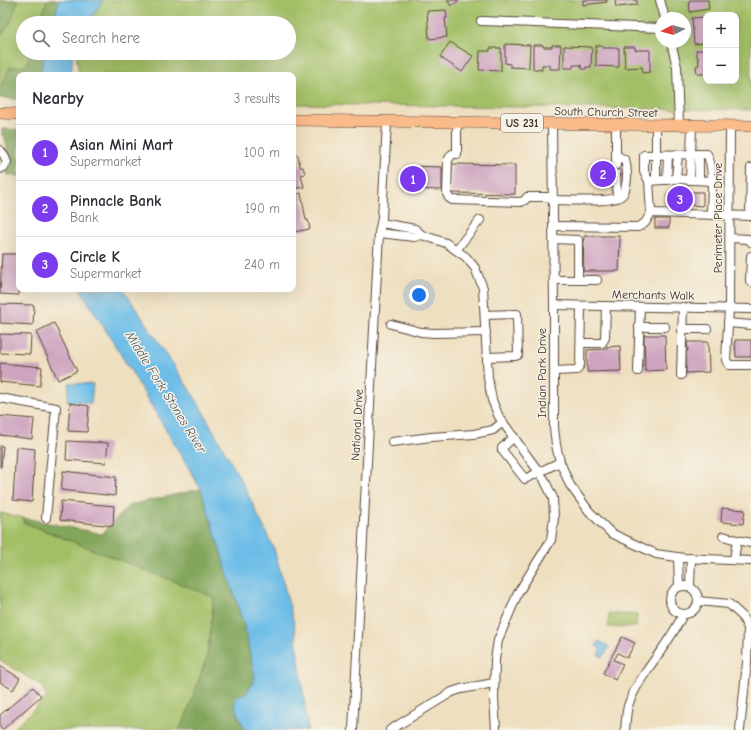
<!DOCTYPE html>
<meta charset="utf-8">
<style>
body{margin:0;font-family:"Comic Neue",sans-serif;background:#f2f2f3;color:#2b2b33}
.controls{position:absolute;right:12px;top:12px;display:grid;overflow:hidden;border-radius:8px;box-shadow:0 4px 16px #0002}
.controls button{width:36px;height:36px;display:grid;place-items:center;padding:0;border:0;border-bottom:1px solid #e1e1e2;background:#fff;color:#2b2b33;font:20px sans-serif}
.compass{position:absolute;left:655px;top:12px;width:36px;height:36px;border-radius:50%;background:#fff;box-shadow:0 4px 16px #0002;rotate:264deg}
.you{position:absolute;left:419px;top:295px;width:14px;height:14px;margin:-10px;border:3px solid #fff;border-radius:50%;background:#1a73e8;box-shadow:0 0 0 6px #1a73e833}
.badge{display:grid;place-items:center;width:26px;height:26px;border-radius:50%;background:#7c3aed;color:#fff;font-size:13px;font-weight:700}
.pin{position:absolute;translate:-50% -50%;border:2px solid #fff;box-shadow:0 1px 4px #0006}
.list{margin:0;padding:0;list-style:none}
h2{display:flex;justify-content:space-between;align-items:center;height:52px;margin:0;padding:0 16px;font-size:17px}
h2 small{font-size:13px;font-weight:400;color:#7c7c81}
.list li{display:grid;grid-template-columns:26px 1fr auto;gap:12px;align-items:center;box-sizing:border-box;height:56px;padding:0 16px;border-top:1px solid #e1e1e2}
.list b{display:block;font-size:15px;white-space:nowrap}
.list p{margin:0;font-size:13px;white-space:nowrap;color:#7c7c81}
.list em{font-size:13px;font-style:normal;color:#7c7c81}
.icon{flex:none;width:22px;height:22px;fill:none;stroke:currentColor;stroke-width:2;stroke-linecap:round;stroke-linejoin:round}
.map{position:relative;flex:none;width:751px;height:730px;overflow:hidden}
.search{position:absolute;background:#fff;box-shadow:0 4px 16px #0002;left:16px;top:16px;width:280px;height:44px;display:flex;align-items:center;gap:10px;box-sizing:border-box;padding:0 14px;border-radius:22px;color:#7c7c81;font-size:15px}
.panel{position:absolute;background:#fff;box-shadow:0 4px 16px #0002;left:16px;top:72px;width:280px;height:220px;border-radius:8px}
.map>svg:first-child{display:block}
.green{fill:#a3bf66;stroke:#6f7442;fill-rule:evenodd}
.forest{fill:#82a65b;stroke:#5e683c}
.water{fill:#6dbde8;stroke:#547483}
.building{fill:#cea4c0}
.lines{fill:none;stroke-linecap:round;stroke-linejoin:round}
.minor-casing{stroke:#564536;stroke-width:10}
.highway-casing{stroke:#564536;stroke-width:12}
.minor{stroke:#fff;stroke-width:8}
.highway{stroke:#fabb8b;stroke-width:11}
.labels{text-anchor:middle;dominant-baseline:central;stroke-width:3;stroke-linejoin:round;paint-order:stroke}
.shield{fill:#f7f3e8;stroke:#73665b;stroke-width:1}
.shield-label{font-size:11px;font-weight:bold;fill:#3b2a1e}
.street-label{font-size:12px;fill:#3b2a1e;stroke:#f7f3e8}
.water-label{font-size:13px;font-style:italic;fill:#4a565b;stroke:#f7f3e8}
</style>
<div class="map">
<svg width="751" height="730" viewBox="0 0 751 730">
<rect width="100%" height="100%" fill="#f7f3e8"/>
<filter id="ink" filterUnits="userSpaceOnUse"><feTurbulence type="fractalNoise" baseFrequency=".025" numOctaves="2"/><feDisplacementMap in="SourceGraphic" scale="8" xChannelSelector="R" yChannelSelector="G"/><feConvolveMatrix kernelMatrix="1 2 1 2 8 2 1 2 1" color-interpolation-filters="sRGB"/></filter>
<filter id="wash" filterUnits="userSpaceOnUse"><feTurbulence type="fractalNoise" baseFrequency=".012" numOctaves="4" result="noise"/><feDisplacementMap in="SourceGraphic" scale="16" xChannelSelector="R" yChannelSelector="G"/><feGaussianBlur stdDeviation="0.9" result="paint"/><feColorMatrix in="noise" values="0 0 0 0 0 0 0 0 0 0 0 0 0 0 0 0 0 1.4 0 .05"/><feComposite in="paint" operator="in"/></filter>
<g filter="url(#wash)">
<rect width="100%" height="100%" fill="#eedfc0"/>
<g class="green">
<polygon points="0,0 59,0 53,23 23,23 23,53 45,53 40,75 19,75 19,99 0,98"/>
<path d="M69,0H751V110L293,104V75H79L76,53H289V23H72ZM706,15H736V81H706ZM661,18H685V42H661Z"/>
<polygon points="0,513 24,518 23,522 214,597 207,657 185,719 179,730 12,730 47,697 42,686 0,660"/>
<polygon points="609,614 637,614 636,627 608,627"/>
</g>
<g class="forest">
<polygon points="0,0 18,0 11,22 0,37"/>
<polygon points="47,0 59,0 53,23 40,23"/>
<polygon points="30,53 45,53 40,75 19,75 19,99 0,98 0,89 10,67 26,66"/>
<polygon points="2,129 19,130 19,176 8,175 7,170 10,161 5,138 2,135"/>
<polygon points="201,489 245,629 255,678 247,693 235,707 245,730 179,730 185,719 207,657 214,597 23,522 24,518 102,534 129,505"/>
</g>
<g class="water">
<polygon points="59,0 103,0 88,23 53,23"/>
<polygon points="45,53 73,53 71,75 40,75"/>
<polygon points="80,289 123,289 197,401 243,484 274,549 294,623 308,730 245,730 235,707 236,696 247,693 255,678 245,629 201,489 131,371"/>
<polygon points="69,383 93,384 91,403 67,401"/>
<polygon points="599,641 609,647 603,657 598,655 601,649 596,646"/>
</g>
<g id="blocks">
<g class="building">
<polygon points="447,0 460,0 451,6"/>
<polygon points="583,0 607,0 607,2 583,5"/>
<polygon points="615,0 637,0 637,5 616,7"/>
<polygon points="689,0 708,0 709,9 690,12"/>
<polygon points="446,10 447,18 445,18 447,37 429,39 427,11"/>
<polygon points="706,17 706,43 694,44 692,18"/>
<polygon points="450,42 473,56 462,72 440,57"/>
<polygon points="505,44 530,45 529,68 510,67 510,64 505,63"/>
<polygon points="533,45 543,45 543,47 552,47 552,45 561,45 560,69 550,69 550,65 542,65 542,70 533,69"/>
<polygon points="564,46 592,47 591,67 586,67 586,69 582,69 581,65 573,65 573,68 564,68"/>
<polygon points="596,46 603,46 603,48 619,48 619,67 596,66"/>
<polygon points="624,47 635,47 635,50 650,50 650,72 643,73 642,67 625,68"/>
<polygon points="490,48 501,48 501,71 479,70 480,51 490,51"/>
<polygon points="696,50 706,50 706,74 697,74 696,66 699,65 698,57 697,57"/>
<polygon points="298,155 300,167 303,167 305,174 301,175 304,187 293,189 293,156"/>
<polygon points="452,164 515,165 515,194 451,193"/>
<polygon points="593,165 624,166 625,175 612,175 612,184 597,184 597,174 593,174"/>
<polygon points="406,166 442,167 442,190 406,189"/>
<polygon points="670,192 703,192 703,206 688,205 687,207 667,207 667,195"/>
<polygon points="301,193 306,220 308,220 310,229 293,232 293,195"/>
<rect x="655" y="219" width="14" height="9"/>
<polygon points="584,236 620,236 619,271 583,271"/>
<polygon points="2,254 19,254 19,295 0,294"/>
<polygon points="0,304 34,305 33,325 0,323"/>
<polygon points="54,323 77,371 58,380 36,332"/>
<polygon points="0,334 31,335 30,354 0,353"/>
<polygon points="644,335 665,335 666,370 645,371"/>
<polygon points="735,340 751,340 751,357 736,357"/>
<polygon points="687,342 708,342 709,372 686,373 686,351 688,351"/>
<polygon points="620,346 621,371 587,372 587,350 607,349 606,347"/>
<polygon points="0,363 42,367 40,386 0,382"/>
<polygon points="70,403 89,406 87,432 68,431"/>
<polygon points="0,416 34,419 32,439 0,435"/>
<polygon points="67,441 108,443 106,463 66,460"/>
<polygon points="0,446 3,446 1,467 0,467"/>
<polygon points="16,447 35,449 32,502 13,500"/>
<polygon points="63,471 116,477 115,496 61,490"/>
<polygon points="61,501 114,506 113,526 60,520"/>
<polygon points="722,508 745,510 743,524 721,522"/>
<polygon points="622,637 635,643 627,658 618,653 614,660 623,664 615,680 603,673"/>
<polygon points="0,666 20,678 13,690 0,682"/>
<polygon points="33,687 41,696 2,730 0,728 0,715"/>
</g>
</g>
</g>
<g filter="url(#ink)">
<use href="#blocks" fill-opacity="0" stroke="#564536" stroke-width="1"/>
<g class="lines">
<defs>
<g id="minor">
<polyline points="660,0 665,18"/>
<polyline points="481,21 661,28"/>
<polyline points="671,42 677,67 679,125"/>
<polyline points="457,123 457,154 452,154 448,160 447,194 449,198 452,200 521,202 525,200 527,197 553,197"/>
<polyline points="552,124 554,305 554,427 556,445 560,462 570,485 589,511 611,533 656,554 684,558 751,561"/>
<polyline points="656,125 656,180"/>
<polyline points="730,127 729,308 726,360 729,365 751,365"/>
<polyline points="0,150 4,155 7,162 4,167 0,169"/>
<polyline points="616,155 616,165"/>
<polyline points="616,174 617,198"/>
<polyline points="676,179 678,154"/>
<polyline points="667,180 668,155"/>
<polyline points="690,180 692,126"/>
<polyline points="699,180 699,154"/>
<polyline points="649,181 676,179 711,181"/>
<path d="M553,200C566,200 612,203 621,196C626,192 626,185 627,178C627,172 627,166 625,160L616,155V125"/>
<path d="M651,213L649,181L644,172V155L707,154C715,169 711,197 711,215"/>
<polyline points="750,216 751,168"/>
<polyline points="381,223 415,229 422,235 446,243 466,257 475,268 483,288 488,378 492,400 499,417 544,479 553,498 554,518 551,540 518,593 498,640 495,660 494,698 496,730"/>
<polyline points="553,226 638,227 645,223 651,213 751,216"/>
<polyline points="379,233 414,237 422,235"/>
<polyline points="730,238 749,239 751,242"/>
<polyline points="554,239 578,240 578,280"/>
<polyline points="456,250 480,220"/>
<polyline points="751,256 750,281 751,282"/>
<polyline points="554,280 597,280"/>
<polyline points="554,305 751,309"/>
<polyline points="485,315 517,314 518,355 515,356 487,357"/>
<polyline points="728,323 751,325"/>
<polyline points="391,324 421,332 434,333 486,332"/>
<polyline points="639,327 665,327"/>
<polyline points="682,329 707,329"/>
<polyline points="581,343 602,343 605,338 606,306"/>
<polyline points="554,371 577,370 580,365 581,306"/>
<polyline points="638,371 640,307"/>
<polyline points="681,375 683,307"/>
<polyline points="0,398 56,408 46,518"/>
<polyline points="514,437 502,448 502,450 525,479 560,462"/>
<polyline points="392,442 431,437 474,434 493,430 503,422"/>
<polyline points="723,536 737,540 734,560"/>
<polyline points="737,540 751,543"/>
<polyline points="678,557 679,586"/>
<circle cx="684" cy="600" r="14"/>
<polyline points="690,587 691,558"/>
<polyline points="698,601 729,604 742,616 748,628 747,662 740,730"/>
<polyline points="353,730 379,233 382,218 387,122"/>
<polyline points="390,730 452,692 461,689 494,683"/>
<path d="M625,730C626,722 626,710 629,703C642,670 669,646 683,614"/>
</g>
<g id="highway">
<polyline points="0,113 19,114"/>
<polyline points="293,120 751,126"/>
</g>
</defs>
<use href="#minor" class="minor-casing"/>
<use href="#highway" class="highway-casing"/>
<use href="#minor" class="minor"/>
<use href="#highway" class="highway"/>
</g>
</g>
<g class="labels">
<rect class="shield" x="501" y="114" width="42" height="18" rx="3"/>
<g class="shield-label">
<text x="522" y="123">US 231</text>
</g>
<g class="street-label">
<text transform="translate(606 112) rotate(1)">South Church Street</text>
<text transform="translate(718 218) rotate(-90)">Perimeter Place Drive</text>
<text transform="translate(653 295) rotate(1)">Merchants Walk</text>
<text transform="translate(542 373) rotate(-90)">Indian Park Drive</text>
<text transform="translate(357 425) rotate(-87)">National Drive</text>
</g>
<g class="water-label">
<text transform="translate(166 392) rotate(58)">Middle Fork Stones River</text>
</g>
</g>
</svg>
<div class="controls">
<button>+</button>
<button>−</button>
</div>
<svg class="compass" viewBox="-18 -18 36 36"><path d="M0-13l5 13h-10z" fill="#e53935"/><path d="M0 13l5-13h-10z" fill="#7c7c81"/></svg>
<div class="you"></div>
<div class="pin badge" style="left:413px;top:179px">1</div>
<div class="pin badge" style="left:603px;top:174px">2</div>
<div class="pin badge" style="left:680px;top:199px">3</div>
<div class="search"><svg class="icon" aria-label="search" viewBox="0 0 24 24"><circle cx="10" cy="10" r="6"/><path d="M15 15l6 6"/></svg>Search here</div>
<section class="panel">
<h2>Nearby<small>3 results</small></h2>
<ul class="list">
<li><span class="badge">1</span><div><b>Asian Mini Mart</b><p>Supermarket</p></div><em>100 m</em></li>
<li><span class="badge">2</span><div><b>Pinnacle Bank</b><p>Bank</p></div><em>190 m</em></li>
<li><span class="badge">3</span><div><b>Circle K</b><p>Supermarket</p></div><em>240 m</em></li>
</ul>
</section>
</div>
